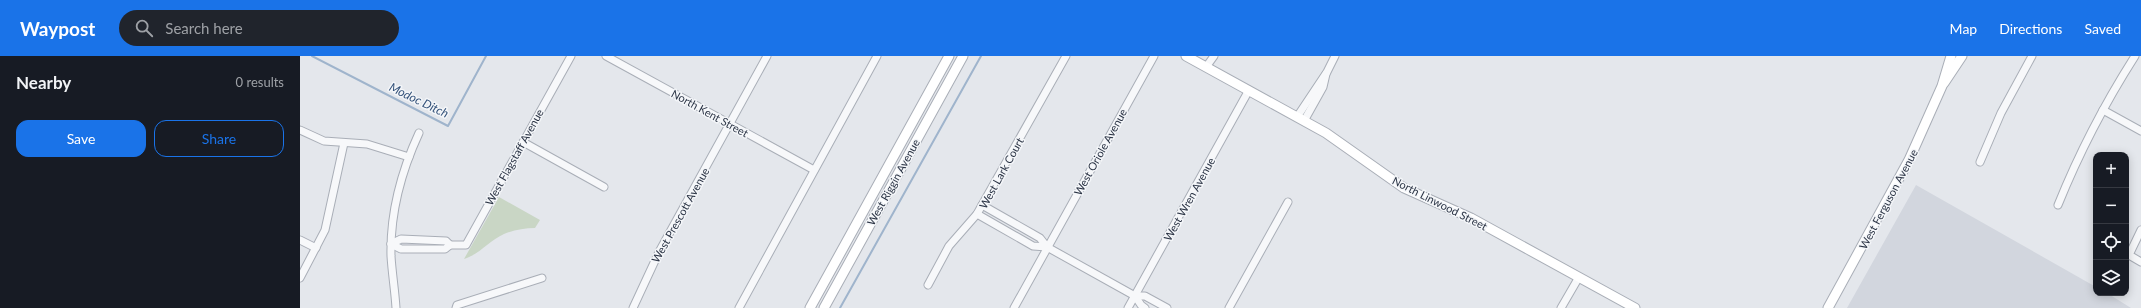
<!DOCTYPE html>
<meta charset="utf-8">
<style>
body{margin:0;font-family:Lato,sans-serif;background:#20242c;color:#f1f3f6}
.controls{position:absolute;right:12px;bottom:12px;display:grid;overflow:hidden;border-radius:8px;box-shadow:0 2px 10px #0003}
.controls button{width:36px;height:36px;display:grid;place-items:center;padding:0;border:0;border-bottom:1px solid #363941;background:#171b24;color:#f1f3f6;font:20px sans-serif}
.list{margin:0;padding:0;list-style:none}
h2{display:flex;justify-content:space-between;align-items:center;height:52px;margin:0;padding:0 16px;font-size:17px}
h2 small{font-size:13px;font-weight:400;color:#9ea1a6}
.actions{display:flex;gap:8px;padding:12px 16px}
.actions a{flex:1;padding:9px 0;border:1px solid #1a73e8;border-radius:12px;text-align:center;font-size:14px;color:#1a73e8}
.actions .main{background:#1a73e8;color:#fff}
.icon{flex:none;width:22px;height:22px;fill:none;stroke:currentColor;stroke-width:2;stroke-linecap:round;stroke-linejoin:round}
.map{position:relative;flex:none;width:1841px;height:252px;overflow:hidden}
header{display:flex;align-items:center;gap:24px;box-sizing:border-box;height:56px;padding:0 20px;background:#1a73e8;color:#fff}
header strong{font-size:19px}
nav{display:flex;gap:22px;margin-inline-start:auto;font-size:14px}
.search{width:280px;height:36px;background:#20242c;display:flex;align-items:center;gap:10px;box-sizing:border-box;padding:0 14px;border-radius:22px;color:#9ea1a6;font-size:15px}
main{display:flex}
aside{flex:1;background:#171b24}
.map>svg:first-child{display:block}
.built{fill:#d2d6de}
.green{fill:#c9d6c5}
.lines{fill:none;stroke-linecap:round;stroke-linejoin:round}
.stream{stroke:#9fb4cc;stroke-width:2}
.street-casing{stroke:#a9aeb7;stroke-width:9}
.secondary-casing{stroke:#a9aeb7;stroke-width:11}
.street{stroke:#f7f8fa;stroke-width:7}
.secondary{stroke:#fff;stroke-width:9}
.labels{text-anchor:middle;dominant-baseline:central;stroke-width:3;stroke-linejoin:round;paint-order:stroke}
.street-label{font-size:11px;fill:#2b3445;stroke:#f4f6f9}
.water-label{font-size:12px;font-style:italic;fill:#34527a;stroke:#f4f6f9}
</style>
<header>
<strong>Waypost</strong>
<div class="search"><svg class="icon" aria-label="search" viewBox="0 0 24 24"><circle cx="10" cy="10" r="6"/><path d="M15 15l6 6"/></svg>Search here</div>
<nav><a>Map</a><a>Directions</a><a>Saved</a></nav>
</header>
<main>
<aside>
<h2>Nearby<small>0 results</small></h2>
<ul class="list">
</ul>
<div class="actions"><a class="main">Save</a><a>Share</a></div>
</aside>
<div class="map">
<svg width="1841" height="252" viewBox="0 0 1841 252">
<rect width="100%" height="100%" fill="#e4e7ec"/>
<polygon class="built" points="1616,129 1796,231 1796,237 1807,237 1831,252 1547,252"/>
<path class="green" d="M199,141L240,164L235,172C224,172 214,174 204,178C190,184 180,198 164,203Z"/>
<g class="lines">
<g class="stream">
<polyline points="12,0 148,70 186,0"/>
<polyline points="540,252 681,0"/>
</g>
<defs>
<g id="street">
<polyline points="306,0 514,114"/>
<polyline points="906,11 914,0"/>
<polyline points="1803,54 1841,75"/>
<polyline points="997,61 1027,16 1035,0"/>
<polyline points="1004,65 1023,31 1026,18"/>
<polyline points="0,74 24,85 67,88 109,101"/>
<polyline points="223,86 304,131"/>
<polyline points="1680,106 1701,57 1732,0"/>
<polyline points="682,149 740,182 747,191 835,240 841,249 845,252"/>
<path d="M1758,149C1779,97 1805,47 1835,0"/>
<polyline points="677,158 733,190 747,191"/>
<polyline points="1841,174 1829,199 1841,206"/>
<polyline points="0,184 16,192"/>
<polyline points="91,188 101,193 145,193 150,189 166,189 271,0"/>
<polyline points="91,188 101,183 146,185 150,189"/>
<polyline points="0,222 25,174 44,87"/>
<polyline points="628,229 649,190 677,158 766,0"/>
<polyline points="835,240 845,240 867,252"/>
<path d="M96,252C95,235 92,217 91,200C90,157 101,116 119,77"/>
<polyline points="156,252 157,249 242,222"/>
<polyline points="333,252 359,196 467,0"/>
<polyline points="439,252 577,0"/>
<polyline points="714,252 854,0"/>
<polyline points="828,252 949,34"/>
<polyline points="929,252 988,146"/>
<polyline points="1261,252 1279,221"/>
</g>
<g id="secondary">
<polyline points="886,0 1026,77 1104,132 1171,162 1335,252"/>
<polyline points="1644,27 1662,0"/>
<polyline points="510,252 649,0"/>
<polyline points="524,252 663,0"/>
<polyline points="1528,252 1609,104 1642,30 1651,0"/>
</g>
</defs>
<use href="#street" class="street-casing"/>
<use href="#secondary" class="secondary-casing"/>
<use href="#street" class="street"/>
<use href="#secondary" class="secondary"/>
</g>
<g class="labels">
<g class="street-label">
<text transform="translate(410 57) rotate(29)">North Kent Street</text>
<text transform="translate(800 96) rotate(-61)">West Oriole Avenue</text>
<text transform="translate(214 101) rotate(-61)">West Flagstaff Avenue</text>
<text transform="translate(701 117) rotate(-61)">West Lark Court</text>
<text transform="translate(593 126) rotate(-61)">West Riggin Avenue</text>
<text transform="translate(889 143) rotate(-61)">West Wren Avenue</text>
<text transform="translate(1588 143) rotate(-62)">West Ferguson Avenue</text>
<text transform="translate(1140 147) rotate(27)">North Linwood Street</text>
<text transform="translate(380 159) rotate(-61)">West Prescott Avenue</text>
</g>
<g class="water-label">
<text transform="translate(119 44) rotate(26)">Modoc Ditch</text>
</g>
</g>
</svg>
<div class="controls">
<button>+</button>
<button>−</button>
<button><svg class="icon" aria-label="locate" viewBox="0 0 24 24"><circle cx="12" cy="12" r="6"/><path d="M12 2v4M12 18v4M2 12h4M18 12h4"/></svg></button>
<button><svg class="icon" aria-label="layers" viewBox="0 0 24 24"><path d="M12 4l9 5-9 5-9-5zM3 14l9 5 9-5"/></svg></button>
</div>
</div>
</main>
